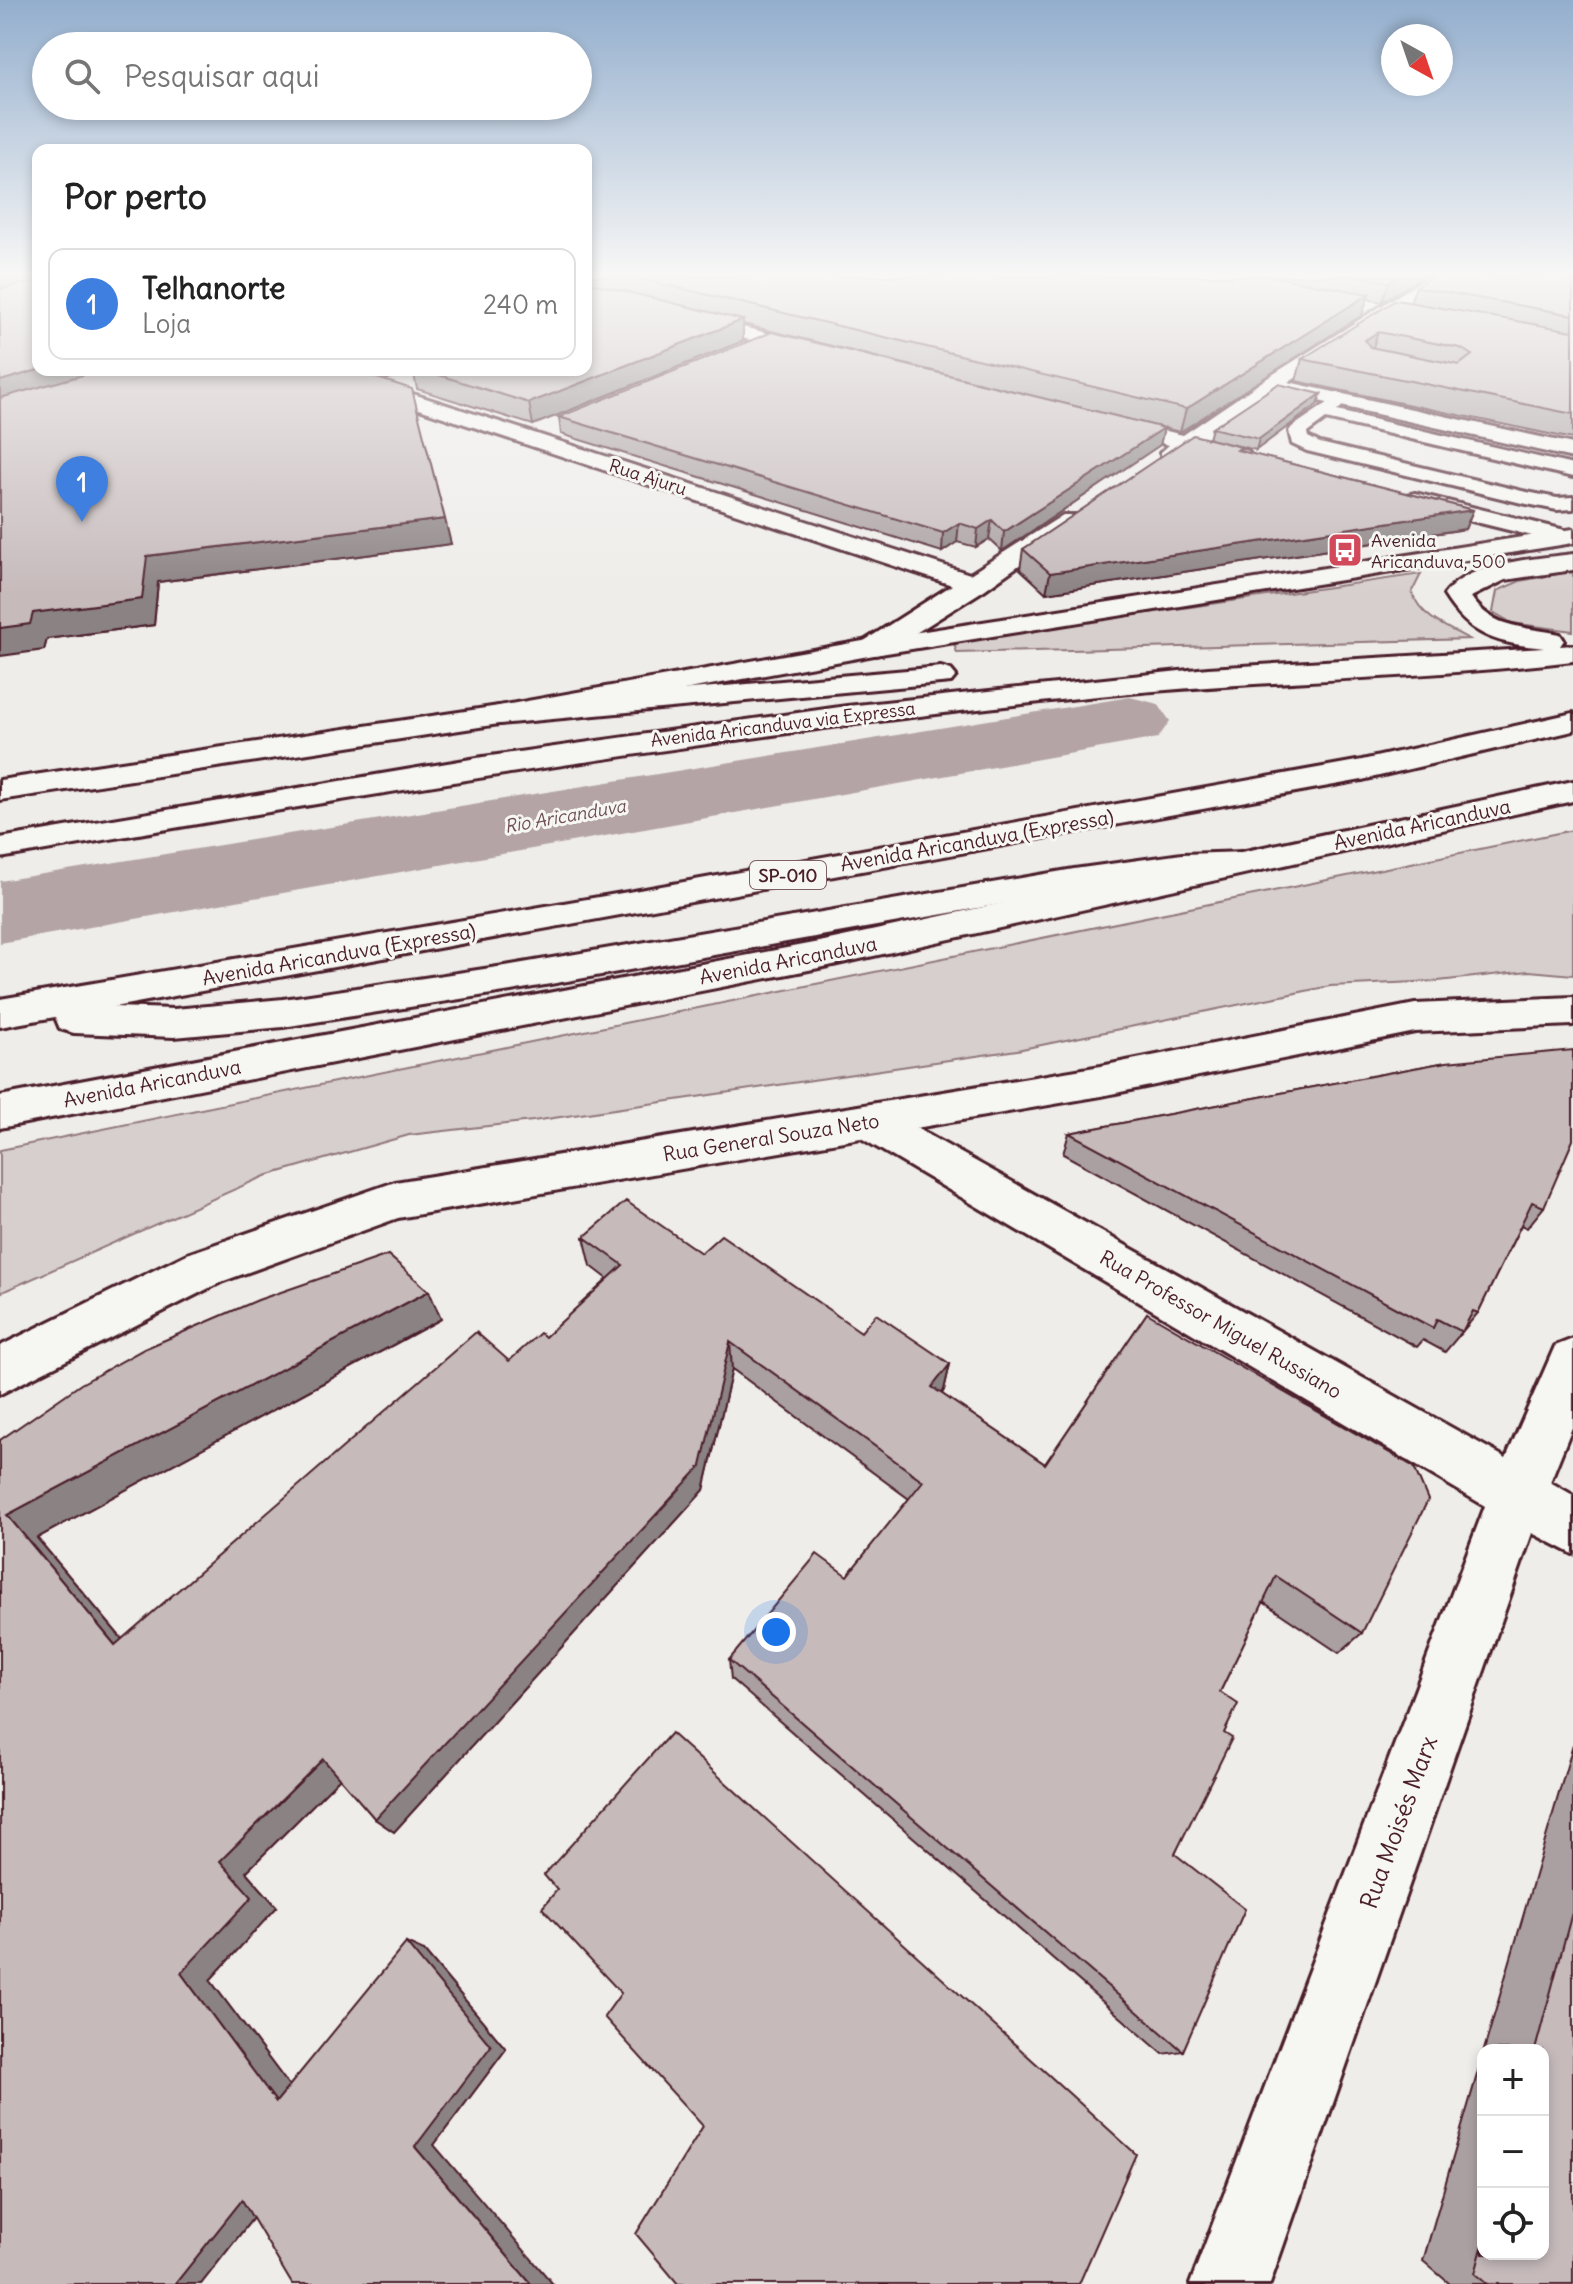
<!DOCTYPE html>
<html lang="pt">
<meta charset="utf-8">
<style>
body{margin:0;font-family:Delius,sans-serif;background:#f2f2f2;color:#222}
.controls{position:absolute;right:24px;bottom:24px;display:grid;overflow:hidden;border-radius:16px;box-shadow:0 4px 12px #0003}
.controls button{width:72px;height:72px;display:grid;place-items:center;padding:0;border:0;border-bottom:2px solid #e0e0e0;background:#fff;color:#222;font:40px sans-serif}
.compass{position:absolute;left:1381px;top:24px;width:72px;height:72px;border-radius:50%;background:#fff;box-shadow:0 4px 12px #0003;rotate:140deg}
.you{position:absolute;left:776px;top:1632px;width:28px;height:28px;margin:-20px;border:6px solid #fff;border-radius:50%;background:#1a73e8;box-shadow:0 0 0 12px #1a73e833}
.badge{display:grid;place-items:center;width:52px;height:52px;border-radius:50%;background:#ea580c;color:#fff;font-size:26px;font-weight:700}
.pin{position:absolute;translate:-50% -66px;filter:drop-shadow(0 2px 4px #0008)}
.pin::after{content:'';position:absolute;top:42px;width:28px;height:24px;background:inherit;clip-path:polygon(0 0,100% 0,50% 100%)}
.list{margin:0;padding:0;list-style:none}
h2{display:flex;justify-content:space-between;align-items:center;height:104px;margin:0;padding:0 32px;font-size:34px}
h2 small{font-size:26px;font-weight:400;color:#767676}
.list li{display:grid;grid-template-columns:52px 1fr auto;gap:24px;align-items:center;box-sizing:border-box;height:112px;margin:0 16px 16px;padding:0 16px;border:2px solid #e0e0e0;border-radius:16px}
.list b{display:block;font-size:30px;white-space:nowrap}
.list p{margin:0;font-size:26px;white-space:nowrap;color:#767676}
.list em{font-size:26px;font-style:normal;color:#767676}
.icon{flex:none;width:44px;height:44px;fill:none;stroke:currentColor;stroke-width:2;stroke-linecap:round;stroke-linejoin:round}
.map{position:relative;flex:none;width:1573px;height:2284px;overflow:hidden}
.search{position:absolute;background:#fff;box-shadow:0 4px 12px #0003;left:32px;top:32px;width:560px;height:88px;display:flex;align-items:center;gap:20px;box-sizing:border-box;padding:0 28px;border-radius:44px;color:#767676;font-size:30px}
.panel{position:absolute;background:#fff;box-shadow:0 4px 12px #0003;left:32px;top:144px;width:560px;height:232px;border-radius:16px}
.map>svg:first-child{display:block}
.green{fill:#d7cfce;stroke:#90777c;stroke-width:2}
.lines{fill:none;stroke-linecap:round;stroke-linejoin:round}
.river{fill:#b4a4a5;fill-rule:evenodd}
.lane-casing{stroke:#4a1f2b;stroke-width:6}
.street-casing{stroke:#4a1f2b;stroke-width:6}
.secondary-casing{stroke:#4a1f2b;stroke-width:6}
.highway-casing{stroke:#4a1f2b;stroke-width:6}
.lane{fill:#f6f6f2;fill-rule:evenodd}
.street{fill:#f6f6f2;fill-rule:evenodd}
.secondary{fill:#f6f6f2;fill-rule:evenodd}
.highway{fill:#f6f6f2;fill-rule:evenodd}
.wall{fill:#aaa0a1;stroke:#4a1f2b;stroke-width:2}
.shaded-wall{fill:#8b8283;stroke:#4a1f2b;stroke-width:2}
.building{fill:#c6babb;stroke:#4a1f2b;stroke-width:2;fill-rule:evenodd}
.labels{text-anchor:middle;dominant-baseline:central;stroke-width:6;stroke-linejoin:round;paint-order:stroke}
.far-street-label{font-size:18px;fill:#4a1f2b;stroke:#f6f6f2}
.far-poi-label{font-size:18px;fill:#4a1f2b;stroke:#f6f6f2;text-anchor:start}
.far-water-label{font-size:18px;font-style:italic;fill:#6f4e56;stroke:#f6f6f2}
.shield{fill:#f6f6f2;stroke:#7e6067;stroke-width:2}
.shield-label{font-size:18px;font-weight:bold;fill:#4a1f2b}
.street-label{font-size:20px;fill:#4a1f2b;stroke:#f6f6f2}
.near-street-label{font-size:24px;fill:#4a1f2b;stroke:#f6f6f2}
</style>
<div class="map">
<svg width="1573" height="2284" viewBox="0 0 1573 2284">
<rect width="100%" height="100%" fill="#efedea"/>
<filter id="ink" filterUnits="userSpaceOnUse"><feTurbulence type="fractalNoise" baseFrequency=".0125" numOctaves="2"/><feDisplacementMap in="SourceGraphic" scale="16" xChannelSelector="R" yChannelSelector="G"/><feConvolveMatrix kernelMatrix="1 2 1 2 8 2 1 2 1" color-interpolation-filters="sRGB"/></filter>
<g filter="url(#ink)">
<g class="green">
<polygon points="1573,571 1573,631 1512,623 1493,612 1497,591 1520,581"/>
<path d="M1421,574L1412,592C1420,617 1446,627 1469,639L957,653L953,641Z"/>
<polygon points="1573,830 1573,975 1529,971 1438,981 1330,986 1017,1050 533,1121 409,1135 265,1176 0,1293 0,1150"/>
</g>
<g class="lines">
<polygon class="river" points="1130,697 1158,704 1170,721 1158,738 0,943 0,881"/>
<defs>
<polygon id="lane" points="1341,394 1350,399 1337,411 1573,465 1573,477 1326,419 1307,433 1308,437 1320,443 1522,491 1557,498 1573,497 1573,509 1557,510 1522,503 1307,451 1292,444 1289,431 1292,427"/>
<g id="street">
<polygon points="1429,276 1449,276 1288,382 1573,444 1573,458 1274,391 1204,440 1248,451 1251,456 1240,463 1190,450 1179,458 1163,458 1160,453 1169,445 1098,426 1095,422 1105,416 1183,435 1264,380"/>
<polygon points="586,288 827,348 829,352 820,358 586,298"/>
<polygon points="310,370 339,370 970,574 1063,515 1079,515 1083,520 984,590 884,653 874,655 864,653 860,647 864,641 952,585 313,374"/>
<polygon points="1415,493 1573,532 1573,542 1565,544 1407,505 1403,500 1407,495"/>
<polygon points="1573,997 1573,1025 1415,1032 1101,1096 916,1128 1506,1458 1555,1346 1573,1339 1573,1425 1550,1482 1573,1495 1573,1554 1532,1533 1270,2284 1190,2284 1485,1506 861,1138 398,1218 221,1282 0,1394 0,1346 187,1254 395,1182 1101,1066 1415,1004"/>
</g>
<g id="secondary">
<polygon points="1573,529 1573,543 874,655 499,724 0,800 0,780 499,706 874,639"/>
<polygon points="1573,781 1573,801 824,967 0,1128 0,1096 824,941"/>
</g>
<g id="highway">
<path d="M1573,554V570L1505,580L1471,597C1493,630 1526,626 1560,634L1564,640L1560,646L1573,645V661C1412,680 1249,680 1088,697C723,735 361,795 0,858V838L483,757L847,706L1208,668L1544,648C1497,643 1470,637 1444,595C1467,561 1536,559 1573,554Z"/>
<polygon points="941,667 951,670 956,676 951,682 499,724 488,721 484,715 488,709 499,706"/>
<polygon points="1573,713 1573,731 1362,780 114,1007 174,1009 283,999 511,965 1074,869 1182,854 1246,852 1258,855 1264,863 1258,871 1182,876 1074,891 511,991 283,1027 174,1037 74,1033 60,1029 55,1017 0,1027 0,999 628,892 1362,760"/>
</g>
</defs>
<use href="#lane" class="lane-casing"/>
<use href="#street" class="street-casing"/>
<use href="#secondary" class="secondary-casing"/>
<use href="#highway" class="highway-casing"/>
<use href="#lane" class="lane"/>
<use href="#street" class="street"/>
<use href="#secondary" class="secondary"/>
<use href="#highway" class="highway"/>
</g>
<g class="wall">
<polygon points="586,276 1423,276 1382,302 1367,299 1362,315 1180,432 743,324 743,341 533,425 417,389 413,370 384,380 451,544 158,582 154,625 47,639 44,650 38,370 586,370"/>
<polygon points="1573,276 1573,439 1296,381 1302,359 1410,302 1416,287"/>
<polygon points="1318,404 1256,450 1209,439 1212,428"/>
<polygon points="559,417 1164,428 1160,445 1002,551 989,539 976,547 957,542 942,552 561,434"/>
<polygon points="1241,447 1240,451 1473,510 1465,529 1046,593 1020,569 1023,549"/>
<polygon points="1446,1062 1544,1207 1527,1228 1521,1225 1478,1313 1445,1352 1423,1340 1417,1347 1063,1154 1069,1133"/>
<polygon points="584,1237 701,1253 861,1332 950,1364 944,1390 942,1394 1045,1464 1147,1313 1362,1633 1339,1653 1263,1602 1220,1692 1224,1733 1175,1854 1183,2051 1163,2054 731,1679 729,1660 847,1576 909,1499 732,1369 704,1490 394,1832 375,1819 340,1778 246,1872 277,1907 210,1980 289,2086 424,1951 506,2049 434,2145 253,2218 201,2284 0,2284 0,1440 441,1319 37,1538 122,1639 545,1337 608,1279 591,1266"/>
<polygon points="1573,1745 1573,2284 1450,2284 1423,2261 1483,2054 1483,2254 1543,2050 1484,2050"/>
</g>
<g class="shaded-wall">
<polygon points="0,276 35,276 38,283 0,296"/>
<polygon points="1398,276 1423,276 1382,302 1389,282"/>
<polygon points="1369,294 1362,315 1180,432 1186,409"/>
<polygon points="743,320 743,341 533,425 529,403"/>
<polygon points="1378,332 1371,353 1365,340"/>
<polygon points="38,370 122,370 0,406 0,381"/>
<polygon points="380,370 413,370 383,381"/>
<polygon points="1321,394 1318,404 1256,450 1259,439"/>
<polygon points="1164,428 1160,445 1002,551 1004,532"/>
<polygon points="1473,510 1465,529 1046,593 1050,573"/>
<polygon points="445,519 451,544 158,582 154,625 47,639 44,650 0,656 0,628 33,613 147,556"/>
<polygon points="992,520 989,539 976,547 978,529"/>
<polygon points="959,523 957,542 942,552 943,533"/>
<polygon points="429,1291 441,1319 37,1538 143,1664 115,1645 7,1515"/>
<polygon points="730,1342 732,1369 704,1490 394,1832 375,1819"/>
<polygon points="950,1364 944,1390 927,1413 932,1387"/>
<polygon points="323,1759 344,1774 246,1872 277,1907 210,1980 302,2103 276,2102 181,1973 220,1861"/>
<polygon points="406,1943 424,1951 506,2049 434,2145 553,2284 531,2284 415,2147"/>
<polygon points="271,2195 201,2284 175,2284 242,2200"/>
</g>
<g class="building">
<polygon points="31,276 38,276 38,370 0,381 0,289 30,283"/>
<polygon points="629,276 1269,276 1369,294 1186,409"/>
<polygon points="1357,276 1398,276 1389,282"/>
<polygon points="1432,276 1573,276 1573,315 1416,287"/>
<polygon points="586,282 743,320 529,403 423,370 586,370"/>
<path d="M1396,300L1573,331V414L1302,359ZM1378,332L1460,348L1472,355L1459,365L1370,347L1365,340Z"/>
<polygon points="772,332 1164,428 1004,532 992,520 978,529 959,523 943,533 559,417"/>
<polygon points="101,370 352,370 412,389 445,519 147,556 142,599 33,613 30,624 0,628 0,398"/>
<polygon points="1278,384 1321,394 1259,439 1212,428"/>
<polygon points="1193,435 1241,447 1237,450 1473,510 1050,573 1023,549"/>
<polygon points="1573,1050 1573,1140 1544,1207 1532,1202 1478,1313 1473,1311 1462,1332 1437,1319 1433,1328 1069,1133 1446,1062"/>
<polygon points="626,1201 701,1253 721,1235 861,1332 876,1314 950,1364 932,1387 1045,1464 1147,1313 1414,1467 1428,1500 1362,1633 1276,1576 1220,1692 1238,1704 1224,1733 1232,1738 1175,1854 1245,1909 1183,2051 729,1660 817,1554 847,1576 923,1481 730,1342 701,1466 375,1819 323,1759 220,1861 252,1897 181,1973 276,2102 406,1943 491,2046 415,2147 531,2284 292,2284 242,2200 175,2284 0,2284 0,1440 81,1384 144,1349 258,1300 388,1255 429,1291 7,1515 115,1645 476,1332 509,1361 540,1333 545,1337 623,1265 584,1237"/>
<polygon points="671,1733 1136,2154 1079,2284 678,2284 636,2234 703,2126 604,2017 621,1993 542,1908 557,1890 544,1875"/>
<polygon points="1573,1909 1573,2284 1487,2284 1475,2274 1483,2244 1483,2254 1543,2254 1543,2050 1535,2050"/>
</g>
</g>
<linearGradient id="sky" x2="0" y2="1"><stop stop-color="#93aecd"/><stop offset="0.46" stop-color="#f8f7f6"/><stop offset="1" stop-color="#f8f7f6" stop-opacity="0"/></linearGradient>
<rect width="1573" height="596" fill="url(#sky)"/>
<defs>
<symbol id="bus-square" viewBox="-11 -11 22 22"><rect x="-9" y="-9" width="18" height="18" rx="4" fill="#d1495b" stroke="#f6f6f2"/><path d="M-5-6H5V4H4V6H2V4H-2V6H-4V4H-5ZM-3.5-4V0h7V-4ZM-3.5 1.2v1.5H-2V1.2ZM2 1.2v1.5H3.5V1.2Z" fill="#fff"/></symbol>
</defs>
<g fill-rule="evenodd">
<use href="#bus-square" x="1325" y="530" width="40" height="40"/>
</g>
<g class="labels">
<g class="far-street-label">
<text transform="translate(648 477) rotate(18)">Rua Ajuru</text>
<text transform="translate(783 724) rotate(-7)">Avenida Aricanduva via Expressa</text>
</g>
<g class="far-poi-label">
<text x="1371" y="540">Avenida<tspan x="1371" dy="21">Aricanduva, 500</tspan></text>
</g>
<g class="far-water-label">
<text transform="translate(565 816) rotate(-10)">Rio Aricanduva</text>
</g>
<rect class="shield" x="750" y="861" width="76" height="28" rx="6"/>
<g class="shield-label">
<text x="788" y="875">SP-010</text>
</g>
<g class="street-label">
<text transform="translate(1422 824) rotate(-12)">Avenida Aricanduva</text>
<text transform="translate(977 840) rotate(-10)">Avenida Aricanduva (Expressa)</text>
<text transform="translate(339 954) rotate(-10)">Avenida Aricanduva (Expressa)</text>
<text transform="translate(788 960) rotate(-11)">Avenida Aricanduva</text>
<text transform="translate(152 1083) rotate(-11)">Avenida Aricanduva</text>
<text transform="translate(771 1137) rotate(-9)">Rua General Souza Neto</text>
<text transform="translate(1221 1324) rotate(30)">Rua Professor Miguel Russiano</text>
</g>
<g class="near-street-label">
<text transform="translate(1398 1822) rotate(-70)">Rua Moisés Marx</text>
</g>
</g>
</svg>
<div class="controls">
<button>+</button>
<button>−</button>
<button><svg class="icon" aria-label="locate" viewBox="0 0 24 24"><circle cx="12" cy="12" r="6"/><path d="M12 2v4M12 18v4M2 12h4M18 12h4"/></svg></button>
</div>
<svg class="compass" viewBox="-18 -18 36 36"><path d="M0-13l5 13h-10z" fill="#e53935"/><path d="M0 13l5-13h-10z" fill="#767676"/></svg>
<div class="you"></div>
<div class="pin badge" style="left:82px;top:522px;background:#3f7fe0">1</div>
<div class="search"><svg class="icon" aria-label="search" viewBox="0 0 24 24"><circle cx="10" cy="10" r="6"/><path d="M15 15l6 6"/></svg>Pesquisar aqui</div>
<section class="panel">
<h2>Por perto<small></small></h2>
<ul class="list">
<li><span class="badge" style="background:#3f7fe0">1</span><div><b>Telhanorte</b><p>Loja</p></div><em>240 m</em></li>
</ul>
</section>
</div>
